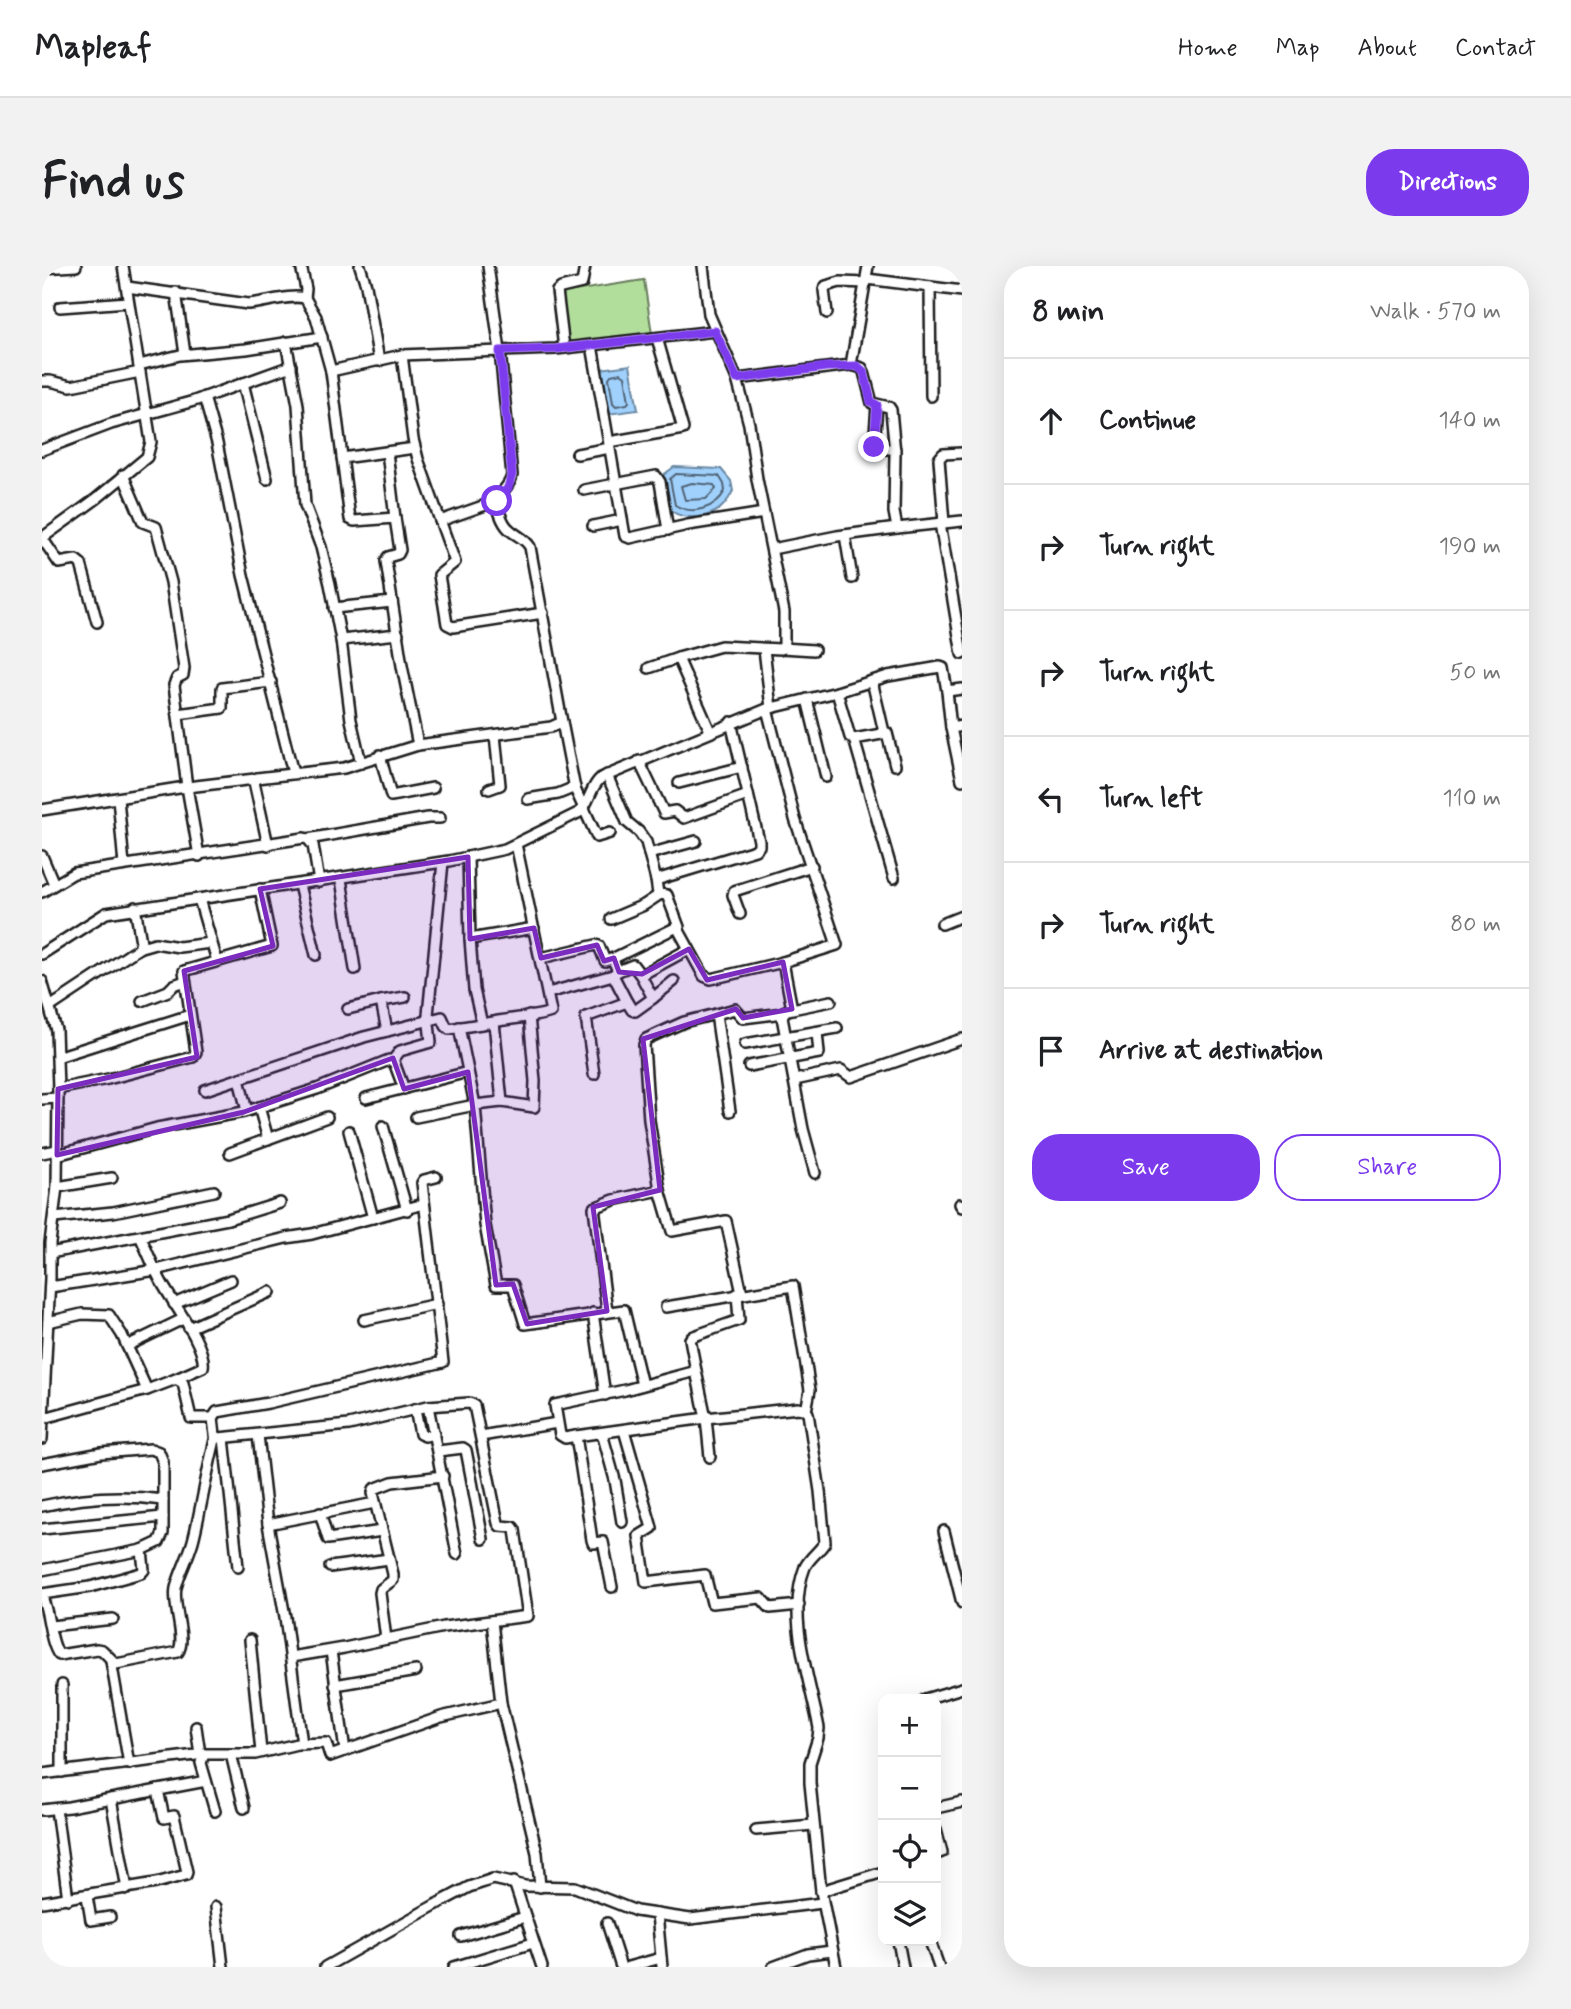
<!DOCTYPE html>
<meta charset="utf-8">
<style>
body{margin:0;font-family:Mynerve,sans-serif;background:#f2f2f2;color:#202124}
.controls{position:absolute;right:21px;bottom:21px;display:grid;overflow:hidden;border-radius:14px;box-shadow:0 7px 28px #0002}
.controls button{width:63px;height:63px;display:grid;place-items:center;padding:0;border:0;border-bottom:2px solid #e0e0e0;background:#fff;color:#202124;font:35px sans-serif}
.stop{position:absolute;width:21px;height:21px;margin:-16px;border:5px solid #7c3aed;border-radius:50%;background:#fff}
.stop.end{background:#7c3aed;border-color:#fff;box-shadow:0 2px 7px #0008}
.list{margin:0;padding:0;list-style:none}
h2{display:flex;justify-content:space-between;align-items:center;height:91px;margin:0;padding:0 28px;font-size:30px}
h2 small{font-size:23px;font-weight:400;color:#757577}
.list li{display:grid;grid-template-columns:46px 1fr auto;gap:21px;align-items:center;box-sizing:border-box;height:126px;padding:0 28px;border-top:2px solid #e0e0e0}
.list b{display:block;font-size:26px;white-space:nowrap}
.list em{font-size:23px;font-style:normal;color:#757577}
.actions{display:flex;gap:14px;padding:21px 28px}
.actions a{flex:1;padding:16px 0;border:2px solid #7c3aed;border-radius:28px;text-align:center;font-size:24px;color:#7c3aed}
.actions .main{background:#7c3aed;color:#fff}
.icon{flex:none;width:38px;height:38px;fill:none;stroke:currentColor;stroke-width:2;stroke-linecap:round;stroke-linejoin:round}
.map{position:relative;flex:none;width:920px;height:1701px;overflow:hidden;border-radius:28px}
header{display:flex;align-items:center;gap:42px;box-sizing:border-box;height:98px;padding:0 35px;background:#fff;border-bottom:2px solid #e0e0e0}
header strong{font-size:33px}
nav{display:flex;gap:38px;margin-inline-start:auto;font-size:24px}
.intro{display:flex;align-items:center;justify-content:space-between;box-sizing:border-box;height:168px;padding:0 42px}
h1{margin:0;font-size:49px}
.button{padding:18px 32px;border-radius:28px;background:#7c3aed;color:#fff;font-size:24px;font-weight:700}
main{display:flex;gap:42px;padding:0 42px}
aside{flex:1;background:#fff;border-radius:28px;box-shadow:0 7px 28px #0002}
.map>svg:first-child{display:block}
.green{fill:#b2de9c;stroke:#677d5c;stroke-width:2}
.water{fill:#a0d1fd;stroke:#6b89a3;stroke-width:2}
.lines{fill:none;stroke-linecap:round;stroke-linejoin:round}
.shore{stroke:#516476;stroke-width:2}
.minor-casing{stroke:#1c1c1c;stroke-width:14}
.minor{stroke:#fff;stroke-width:9}
.route{stroke:#7c3aed;stroke-width:9}
.marked{fill:#7b2cbf;fill-opacity:0.2;stroke:#7b2cbf;stroke-width:5;stroke-linejoin:round}
</style>
<header>
<strong>Mapleaf</strong>
<nav><a>Home</a><a>Map</a><a>About</a><a>Contact</a></nav>
</header>
<div class="intro"><h1>Find us</h1><a class="button">Directions</a></div>
<main>
<div class="map">
<svg width="920" height="1701" viewBox="0 0 920 1701">
<rect width="100%" height="100%" fill="#fff"/>
<filter id="ink" filterUnits="userSpaceOnUse"><feTurbulence type="fractalNoise" baseFrequency=".0143" numOctaves="2"/><feDisplacementMap in="SourceGraphic" scale="14" xChannelSelector="R" yChannelSelector="G"/><feConvolveMatrix kernelMatrix="1 2 1 2 8 2 1 2 1" color-interpolation-filters="sRGB"/></filter>
<g filter="url(#ink)">
<polygon class="green" points="602,14 610,68 526,78 518,27"/>
<g class="water">
<polygon points="588,99 596,144 566,148 558,103"/>
<path d="M632,201L679,203L689,215L691,225C687,233 681,242 673,246C660,253 635,254 626,241L620,210Z"/>
</g>
<g class="lines">
<g class="shore">
<polygon points="579,107 583,110 587,136 585,138 574,140 571,137 567,112 569,109"/>
<path d="M634,208L677,210L682,218L683,225C674,242 651,250 633,239L628,213Z"/>
<polygon points="650,217 672,219 674,223 664,233 643,234 639,220"/>
</g>
<defs>
<g id="minor">
<polyline points="259,0 264,23 263,32"/>
<polyline points="318,0 324,19 337,95"/>
<polyline points="446,0 458,85 514,83 673,65"/>
<polyline points="0,2 34,0"/>
<polyline points="825,13 920,25"/>
<path d="M85,21L206,38C224,37 246,28 263,32L274,51L289,105L360,89L458,85L470,209C468,220 461,223 456,232C453,239 461,258 467,263C474,270 483,272 488,281L520,456"/>
<polyline points="888,21 889,130"/>
<polyline points="134,26 143,88"/>
<polyline points="18,41 86,36"/>
<polyline points="785,47 782,24 784,20 798,16 824,17"/>
<polyline points="244,76 256,139 263,239 279,281 288,318 299,374 309,454 319,497"/>
<polyline points="550,79 583,270 588,272 646,259 722,247"/>
<polyline points="522,82 515,25 519,22 540,17 543,0"/>
<polyline points="360,89 371,173 376,193 413,296 397,309 405,358 411,361 501,347"/>
<polyline points="97,99 138,89 204,83 280,71"/>
<polyline points="809,99 820,102 822,106 830,137 847,141 849,144 853,187 852,246 855,262 920,255"/>
<polyline points="289,105 308,253 312,255 353,252 358,284 356,288 346,291 344,295 360,400 376,479"/>
<polyline points="695,113 809,99 826,0"/>
<polyline points="0,115 8,115 29,120 98,106"/>
<polyline points="201,117 225,213"/>
<polyline points="162,131 175,177 201,309 251,507"/>
<polyline points="835,139 832,181 835,183 853,183"/>
<polyline points="567,176 641,163 615,72"/>
<polyline points="0,184 69,158 152,135 249,100"/>
<polyline points="345,186 353,252"/>
<polyline points="535,188 568,182"/>
<polyline points="300,192 373,182"/>
<polyline points="81,209 101,256 114,261 129,316 142,402 141,409 135,412 132,419 145,521 157,590"/>
<polyline points="542,224 614,210 618,216 626,264"/>
<polyline points="398,255 455,235"/>
<polyline points="898,257 920,388"/>
<polyline points="902,257 897,193 901,188 920,187"/>
<polyline points="551,260 580,254"/>
<polyline points="803,269 810,312"/>
<polyline points="730,283 795,270 855,262"/>
<polyline points="292,342 350,336"/>
<polyline points="55,356 39,298 34,294 17,297 0,272 54,233 105,191 109,176 81,0"/>
<polyline points="299,374 356,368"/>
<polyline points="740,382 772,384"/>
<polyline points="722,383 729,442"/>
<polyline points="636,392 679,380 739,383 742,380 742,346 715,213 707,158 695,113 667,48 661,0"/>
<polyline points="607,402 636,392 668,465"/>
<polyline points="830,415 842,466"/>
<polyline points="905,425 909,462"/>
<polyline points="795,426 808,471 812,473 845,467 853,499"/>
<polyline points="765,433 784,511"/>
<polyline points="136,448 180,442 180,422 229,416"/>
<polyline points="920,460 909,462 920,514"/>
<polyline points="812,473 852,612"/>
<polyline points="338,489 349,530 391,522"/>
<polyline points="597,495 622,547 633,545 642,552 706,529"/>
<polyline points="565,509 585,556 597,566 604,576 614,614 713,584 717,580 717,575 689,456"/>
<polyline points="637,517 700,501"/>
<polyline points="447,523 458,519 453,469"/>
<polyline points="76,532 82,599"/>
<polyline points="486,533 516,528 533,521"/>
<polyline points="0,544 137,522 213,513"/>
<polyline points="266,573 386,552 398,552"/>
<polyline points="226,579 212,516 215,512 302,502 376,479 509,461 520,456 533,523 555,571 568,567"/>
<polyline points="607,588 654,575"/>
<polyline points="0,590 12,618"/>
<polyline points="426,591 428,673"/>
<polyline points="299,613 313,703"/>
<polyline points="614,614 616,628 625,629 637,661"/>
<polyline points="257,619 274,689"/>
<polyline points="0,626 32,607 262,572 266,573 271,579 277,616"/>
<polyline points="157,633 175,695"/>
<polyline points="698,648 691,629 692,625 770,600"/>
<polyline points="569,653 602,639 617,629"/>
<polyline points="900,658 920,650"/>
<polyline points="99,681 113,677 137,681 169,677"/>
<path d="M0,688L64,647L407,595L463,583L538,546C548,536 548,521 559,512L725,443L795,426L846,410L898,401L901,402L905,425L920,423"/>
<polyline points="499,692 554,679 557,680 563,695 572,692"/>
<polyline points="741,696 750,743 743,745 740,751 761,863 773,907"/>
<polyline points="576,705 591,699 597,707 601,708 647,683"/>
<polyline points="598,708 611,732 632,715"/>
<polyline points="571,709 585,736"/>
<polyline points="0,715 14,764 16,823 15,921 8,977 8,1012 0,1173"/>
<polyline points="506,727 571,709 576,705 571,694 574,691 635,661 662,710 669,713 741,696 795,679 753,553 725,443"/>
<polyline points="100,735 126,725 132,719 143,715"/>
<polyline points="339,735 363,731"/>
<polyline points="8,741 97,682 99,676 93,641"/>
<polyline points="306,743 339,735 345,765"/>
<polyline points="750,743 789,735"/>
<polyline points="674,748 693,743 701,752 741,747"/>
<polyline points="487,750 493,815 492,841 460,836 433,839 443,959 454,1019 471,1019 483,1058 582,1044 600,1119"/>
<path d="M452,756C464,753 502,750 509,746L474,578"/>
<polyline points="440,758 432,724 428,673 492,662"/>
<polyline points="703,778 795,762"/>
<polyline points="15,791 148,749"/>
<polyline points="351,794 358,785 389,776 386,749 401,596"/>
<polyline points="707,800 777,787 775,766"/>
<polyline points="552,808 544,751 585,736 590,744 593,745 611,732"/>
<polyline points="197,813 205,845"/>
<polyline points="753,814 799,804 809,811 920,773"/>
<polyline points="16,823 66,813 151,791 154,786 142,705 230,680 218,623"/>
<polyline points="163,824 322,771 400,751 404,760 407,763 452,756 460,836"/>
<polyline points="324,832 426,806"/>
<polyline points="0,833 16,832"/>
<polyline points="217,841 226,873"/>
<polyline points="374,851 433,839 417,761"/>
<polyline points="341,860 365,944"/>
<polyline points="307,865 331,952"/>
<polyline points="0,887 15,884"/>
<polyline points="188,887 285,851"/>
<polyline points="15,889 115,862 202,846 275,823 347,794 352,796 362,823"/>
<polyline points="15,921 70,912"/>
<polyline points="618,924 630,965 684,955 700,1027"/>
<polyline points="918,938 920,941"/>
<polyline points="12,952 71,946 172,925"/>
<path d="M99,972C106,987 112,1003 120,1017C130,1036 165,1081 161,1101L134,1113"/>
<polyline points="8,987 186,953 238,937"/>
<polyline points="8,1021 114,1004 244,972 270,968 382,938"/>
<polyline points="132,1038 189,1014"/>
<polyline points="624,1041 751,1020 768,1124 764,1145"/>
<polyline points="565,1045 552,942 572,934 618,924 607,854 602,779 604,773 642,756 674,748 688,845"/>
<polyline points="551,1047 563,1129"/>
<polyline points="322,1054 395,1038"/>
<polyline points="6,1056 40,1048 67,1049 80,1069 105,1124"/>
<polyline points="147,1062 228,1026"/>
<polyline points="85,1080 141,1053"/>
<polyline points="654,1105 648,1073 652,1070 697,1054 695,1028"/>
<polyline points="386,1140 415,1288"/>
<polyline points="373,1143 378,1168 383,1170 392,1168"/>
<polyline points="2,1152 105,1124 134,1113 141,1117 149,1152 171,1152 173,1169 177,1172 307,1159 386,1140 427,1137 432,1139 456,1257 458,1260 471,1261 473,1264 486,1350 402,1361 302,1382 249,1391"/>
<polyline points="171,1152 175,1146 226,1137 401,1096 380,917 382,914 394,911"/>
<polyline points="582,1164 610,1262 597,1270 604,1316 663,1309 670,1337 719,1332 728,1342 757,1339"/>
<polyline points="560,1167 573,1214 580,1256"/>
<polyline points="216,1169 226,1258 243,1351 260,1478"/>
<polyline points="439,1170 515,1157"/>
<path d="M534,1170L664,1152L756,1142L761,1143L766,1147L778,1225L783,1276C778,1285 768,1291 763,1301C744,1349 768,1414 777,1462L776,1472L768,1497V1517L779,1625L794,1701"/>
<polyline points="182,1172 196,1301"/>
<polyline points="396,1185 421,1182 424,1184 441,1273"/>
<polyline points="0,1198 59,1187 109,1183 117,1186 121,1196 121,1267 117,1276 100,1284 0,1304"/>
<path d="M0,1240C40,1231 80,1228 121,1234"/>
<polyline points="278,1247 286,1273 340,1265"/>
<polyline points="226,1258 333,1237"/>
<polyline points="0,1263 121,1251"/>
<polyline points="902,1265 920,1337"/>
<polyline points="288,1301 347,1293"/>
<polyline points="570,1321 561,1276 551,1277 550,1274 534,1170 523,1172 518,1169 513,1139 583,1124 654,1105 664,1152 668,1191"/>
<polyline points="0,1328 48,1321 99,1307 102,1304 100,1284"/>
<path d="M0,1331C8,1349 7,1375 17,1389L55,1383L60,1384L74,1398L136,1386C145,1373 130,1340 134,1322C138,1305 148,1289 152,1271C160,1238 165,1204 174,1170"/>
<polyline points="450,1355 459,1437 495,1587 498,1621"/>
<polyline points="9,1360 71,1353"/>
<polyline points="344,1373 338,1327 339,1323 351,1314 351,1308 331,1227 332,1223 350,1216 401,1210"/>
<polyline points="208,1374 219,1486"/>
<polyline points="289,1385 303,1485"/>
<polyline points="69,1395 87,1498"/>
<polyline points="20,1419 20,1506"/>
<polyline points="293,1419 374,1405"/>
<polyline points="883,1433 920,1422"/>
<polyline points="154,1461 158,1488"/>
<polyline points="189,1488 202,1542"/>
<polyline points="0,1508 162,1488"/>
<polyline points="69,1533 85,1623"/>
<polyline points="894,1542 920,1536"/>
<polyline points="14,1543 26,1633"/>
<polyline points="0,1544 27,1541 164,1515"/>
<polyline points="173,1545 159,1497 162,1488 213,1488 255,1478 284,1477 288,1490 399,1451 459,1437"/>
<polyline points="894,1563 900,1586 894,1588"/>
<polyline points="714,1564 771,1559"/>
<polyline points="472,1616 500,1701"/>
<polyline points="779,1625 841,1606"/>
<polyline points="45,1630 49,1654 68,1651"/>
<polyline points="0,1636 114,1617 144,1609 145,1606 132,1550 122,1552 116,1524"/>
<polyline points="174,1641 181,1701"/>
<polyline points="615,1648 620,1701"/>
<polyline points="565,1657 579,1701"/>
<polyline points="419,1670 483,1651"/>
<polyline points="856,1675 861,1701"/>
<polyline points="888,1675 897,1701"/>
<polyline points="283,1701 393,1639 427,1621 451,1613 483,1620 533,1621 594,1645 648,1653 780,1637"/>
<polyline points="412,1701 491,1677"/>
<polyline points="586,1701 619,1692"/>
<polyline points="731,1701 766,1688 790,1685"/>
</g>
</defs>
<use href="#minor" class="minor-casing"/>
<use href="#minor" class="minor"/>
</g>
</g>
<g class="lines" filter="url(#ink)">
<polyline class="route" points="455,235 466,222 470,208 458,85 514,83 673,65 695,113 784,101 815,100 822,106 829,136 835,139 832,181"/>
</g>
<path class="marked" d="M426,591L428,673L492,662L499,692L555,679L562,695L572,692L577,706L600,708L647,683L665,714L741,696L750,743L701,752L694,743L601,773L618,924L551,941L565,1045L485,1058L471,1018L454,1019L426,806L362,823L351,792L202,846L15,889L16,823L155,791L142,705L231,680L218,623Z"/>
</svg>
<div class="controls">
<button>+</button>
<button>−</button>
<button><svg class="icon" aria-label="locate" viewBox="0 0 24 24"><circle cx="12" cy="12" r="6"/><path d="M12 2v4M12 18v4M2 12h4M18 12h4"/></svg></button>
<button><svg class="icon" aria-label="layers" viewBox="0 0 24 24"><path d="M12 4l9 5-9 5-9-5zM3 14l9 5 9-5"/></svg></button>
</div>
<div class="stop" style="left:455px;top:235px"></div>
<div class="stop end" style="left:832px;top:181px"></div>
</div>
<aside>
<h2>8 min<small>Walk · 570 m</small></h2>
<ul class="list">
<li><svg class="icon" aria-label="ahead" viewBox="0 0 24 24"><path d="M12 20V5M6 11l6-6 6 6"/></svg><div><b>Continue</b></div><em>140 m</em></li>
<li><svg class="icon" aria-label="right" viewBox="0 0 24 24"><path d="M7 20v-9h11M14 6l5 5-5 5"/></svg><div><b>Turn right</b></div><em>190 m</em></li>
<li><svg class="icon" aria-label="right" viewBox="0 0 24 24"><path d="M7 20v-9h11M14 6l5 5-5 5"/></svg><div><b>Turn right</b></div><em>50 m</em></li>
<li><svg class="icon" aria-label="left" viewBox="0 0 24 24"><path d="M17 20v-9H6M10 6l-5 5 5 5"/></svg><div><b>Turn left</b></div><em>110 m</em></li>
<li><svg class="icon" aria-label="right" viewBox="0 0 24 24"><path d="M7 20v-9h11M14 6l5 5-5 5"/></svg><div><b>Turn right</b></div><em>80 m</em></li>
<li><svg class="icon" aria-label="arrive" viewBox="0 0 24 24"><path d="M6 21V4h12l-3 4 3 4H6"/></svg><div><b>Arrive at destination</b></div></li>
</ul>
<div class="actions"><a class="main">Save</a><a>Share</a></div>
</aside>
</main>
